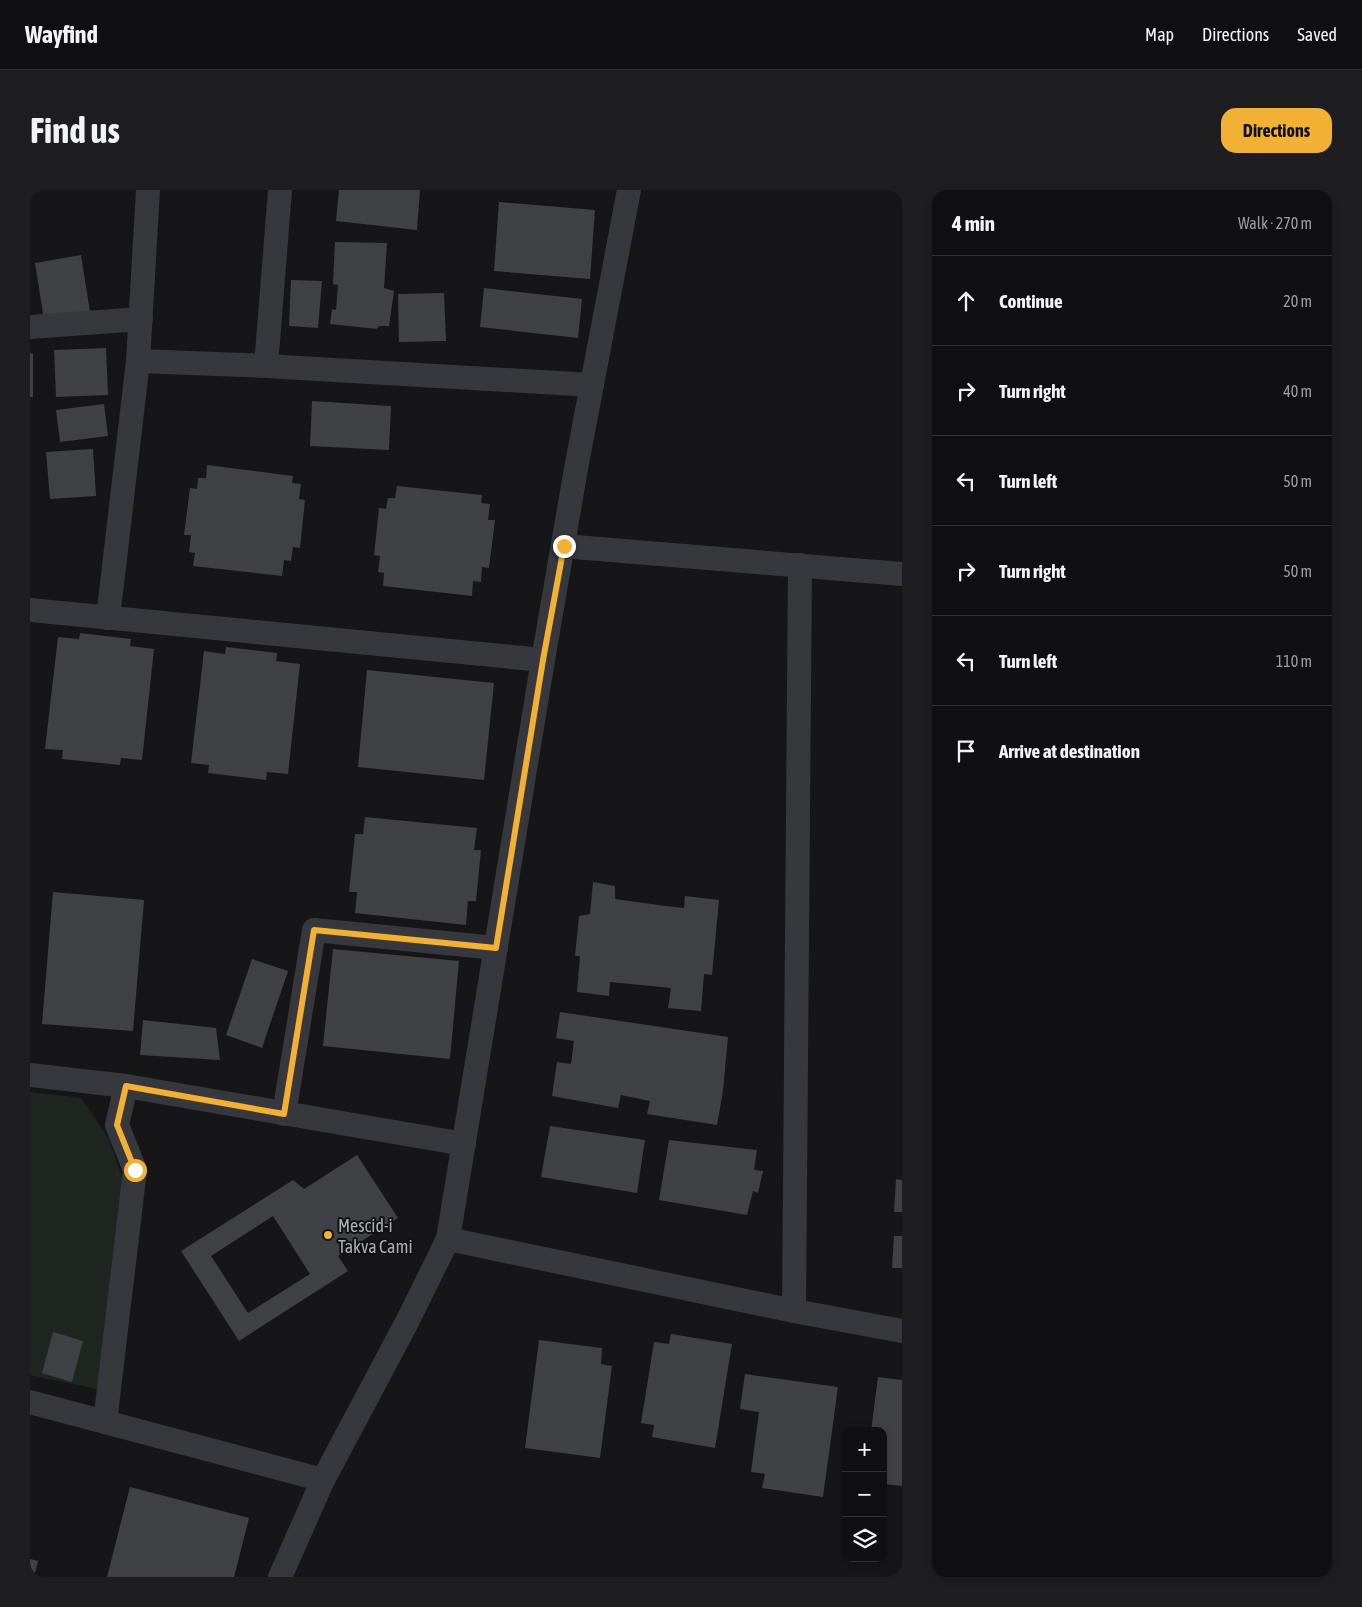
<!DOCTYPE html>
<meta charset="utf-8">
<style>
body{margin:0;font-family:"Asap Condensed",sans-serif;background:#1e1e20;color:#f1f3f6}
.controls{position:absolute;right:15px;bottom:15px;display:grid;overflow:hidden;border-radius:10px;box-shadow:0 2px 8px #0003}
.controls button{width:45px;height:45px;display:grid;place-items:center;padding:0;border:0;border-bottom:1px solid #303032;background:#101012;color:#f1f3f6;font:25px sans-serif}
.stop{position:absolute;width:15px;height:15px;margin:-11px;border:4px solid #f2b134;border-radius:50%;background:#fff}
.stop.end{background:#f2b134;border-color:#fff;box-shadow:0 1px 5px #0008}
.list{margin:0;padding:0;list-style:none}
h2{display:flex;justify-content:space-between;align-items:center;height:65px;margin:0;padding:0 20px;font-size:21px}
h2 small{font-size:16px;font-weight:400;color:#9c9d9f}
.list li{display:grid;grid-template-columns:32px 1fr auto;gap:15px;align-items:center;box-sizing:border-box;height:90px;padding:0 20px;border-top:1px solid #303032}
.list b{display:block;font-size:19px;white-space:nowrap}
.list em{font-size:16px;font-style:normal;color:#9c9d9f}
.icon{flex:none;width:28px;height:28px;fill:none;stroke:currentColor;stroke-width:2;stroke-linecap:round;stroke-linejoin:round}
.map{position:relative;flex:none;width:872px;height:1387px;overflow:hidden;border-radius:15px}
header{display:flex;align-items:center;gap:30px;box-sizing:border-box;height:70px;padding:0 25px;background:#101012;border-bottom:1px solid #303032}
header strong{font-size:24px}
nav{display:flex;gap:28px;margin-inline-start:auto;font-size:18px}
.intro{display:flex;align-items:center;justify-content:space-between;box-sizing:border-box;height:120px;padding:0 30px}
h1{margin:0;font-size:35px}
.button{padding:12px 22px;border-radius:15px;background:#f2b134;color:#111;font-size:18px;font-weight:700}
main{display:flex;gap:30px;padding:0 30px}
aside{flex:1;background:#101012;border-radius:15px;box-shadow:0 2px 8px #0003}
.map>svg:first-child{display:block}
.green{fill:#1e261f}
.building{fill:#404145;fill-rule:evenodd}
.lines{fill:none;stroke-linecap:round;stroke-linejoin:round}
.minor{stroke:#37383d;stroke-width:24}
.route{stroke:#f2b134;stroke-width:6}
.poi-dot{fill:#f2b134;stroke:#111113;stroke-width:2}
.labels{text-anchor:middle;dominant-baseline:central;stroke-width:4;stroke-linejoin:round;paint-order:stroke}
.poi-label{font-size:18px;fill:#a8adb8;stroke:#111113;text-anchor:start}
</style>
<header>
<strong>Wayfind</strong>
<nav><a>Map</a><a>Directions</a><a>Saved</a></nav>
</header>
<div class="intro"><h1>Find us</h1><a class="button">Directions</a></div>
<main>
<div class="map">
<svg width="872" height="1387" viewBox="0 0 872 1387">
<rect width="100%" height="100%" fill="#161618"/>
<polygon class="green" points="0,902 51,908 79,949 96,999 71,1200 0,1185"/>
<g class="building">
<polygon points="309,0 390,0 387,40 306,31"/>
<polygon points="469,12 565,20 560,89 464,81"/>
<polygon points="305,52 357,53 354,98 364,101 359,136 349,136 347,139 300,134 302,119 306,120 308,95 303,94"/>
<polygon points="51,65 60,122 14,130 5,73"/>
<polygon points="261,90 292,91 288,138 259,136"/>
<polygon points="454,98 552,109 548,148 450,137"/>
<polygon points="414,103 416,151 369,152 368,104"/>
<polygon points="76,158 78,205 26,207 24,160"/>
<polygon points="0,163 3,164 3,207 0,207"/>
<polygon points="282,211 361,216 359,260 280,256"/>
<polygon points="74,214 78,246 30,252 26,220"/>
<polygon points="63,259 66,306 20,309 16,262"/>
<polygon points="177,275 263,286 262,293 271,294 269,309 275,310 270,358 263,357 261,371 254,370 252,386 163,376 165,363 159,362 161,345 154,345 160,298 167,299 168,288 176,288"/>
<polygon points="367,296 452,305 451,313 460,314 458,330 465,330 459,378 452,377 451,392 443,391 442,406 353,396 354,383 348,382 350,366 344,365 349,318 356,319 358,308 365,308"/>
<polygon points="50,443 101,449 100,456 124,459 112,570 91,568 90,575 32,569 33,560 15,559 28,447 49,449"/>
<polygon points="196,457 247,463 246,471 270,474 258,584 237,582 236,590 178,583 179,575 161,573 174,461 195,464"/>
<polygon points="337,480 464,493 454,590 328,577"/>
<polygon points="335,627 447,638 444,660 451,660 446,711 438,711 436,735 325,723 327,702 319,702 325,644 333,644"/>
<polygon points="563,692 585,696 585,709 636,716 654,718 655,706 689,710 682,785 674,784 671,821 638,818 641,798 580,792 579,806 547,802 550,766 545,766 549,726 560,724"/>
<polygon points="23,702 114,710 103,841 12,834"/>
<polygon points="303,759 429,771 420,869 293,856"/>
<polygon points="222,769 258,781 232,858 196,845"/>
<polygon points="530,822 698,847 693,901 687,935 617,924 620,911 591,905 588,918 522,906 527,872 541,874 544,851 526,848"/>
<polygon points="113,830 186,838 190,870 110,865"/>
<polygon points="520,936 615,950 607,1003 511,987"/>
<polygon points="639,950 727,960 724,980 733,981 728,1003 723,1001 717,1025 629,1010"/>
<path d="M327,965L368,1028L308,1066L318,1081L209,1151L151,1061L263,990L274,999ZM243,1026L280,1084L218,1123L181,1066Z"/>
<polygon points="866,989 872,990 872,1022 864,1022"/>
<polygon points="864,1046 872,1046 872,1078 862,1078"/>
<polygon points="23,1142 53,1151 42,1192 12,1183"/>
<polygon points="641,1144 702,1154 685,1258 622,1247 624,1235 611,1233 624,1152 639,1154"/>
<polygon points="509,1150 572,1158 571,1174 582,1176 570,1268 495,1258"/>
<polygon points="715,1184 808,1197 793,1307 732,1298 735,1284 721,1282 729,1222 710,1219"/>
<polygon points="848,1187 872,1190 872,1296 853,1294 853,1241 841,1241"/>
<polygon points="100,1297 219,1328 204,1387 77,1387"/>
<polygon points="0,1369 8,1371 4,1387 0,1387"/>
</g>
<g class="lines">
<g class="minor">
<polyline points="0,137 111,129"/>
<polyline points="108,171 236,176 562,195"/>
<polyline points="236,176 250,0"/>
<polyline points="533,356 872,384"/>
<polyline points="0,420 513,470"/>
<polyline points="78,428 108,171 118,0"/>
<polyline points="0,885 96,896 434,954"/>
<polyline points="254,924 284,740 466,758"/>
<polyline points="418,1049 764,1121 872,1141"/>
<polyline points="764,1121 770,375"/>
<polyline points="0,1212 293,1290"/>
<polyline points="75,1232 105,980 87,935 96,896"/>
<polyline points="250,1387 293,1290 377,1132 418,1049 513,470 547,273 599,0"/>
</g>
</g>
<g class="lines">
<polyline class="route" points="105,980 87,935 96,896 254,924 284,740 466,758 513,470 534,356"/>
</g>
<circle class="poi-dot" cx="298" cy="1045" r="5"/>
<g class="labels">
<g class="poi-label">
<text x="308" y="1035">Mescid-i<tspan x="308" dy="21">Takva Cami</tspan></text>
</g>
</g>
</svg>
<div class="controls">
<button>+</button>
<button>−</button>
<button><svg class="icon" aria-label="layers" viewBox="0 0 24 24"><path d="M12 4l9 5-9 5-9-5zM3 14l9 5 9-5"/></svg></button>
</div>
<div class="stop" style="left:105px;top:980px"></div>
<div class="stop end" style="left:534px;top:356px"></div>
</div>
<aside>
<h2>4 min<small>Walk · 270 m</small></h2>
<ul class="list">
<li><svg class="icon" aria-label="ahead" viewBox="0 0 24 24"><path d="M12 20V5M6 11l6-6 6 6"/></svg><div><b>Continue</b></div><em>20 m</em></li>
<li><svg class="icon" aria-label="right" viewBox="0 0 24 24"><path d="M7 20v-9h11M14 6l5 5-5 5"/></svg><div><b>Turn right</b></div><em>40 m</em></li>
<li><svg class="icon" aria-label="left" viewBox="0 0 24 24"><path d="M17 20v-9H6M10 6l-5 5 5 5"/></svg><div><b>Turn left</b></div><em>50 m</em></li>
<li><svg class="icon" aria-label="right" viewBox="0 0 24 24"><path d="M7 20v-9h11M14 6l5 5-5 5"/></svg><div><b>Turn right</b></div><em>50 m</em></li>
<li><svg class="icon" aria-label="left" viewBox="0 0 24 24"><path d="M17 20v-9H6M10 6l-5 5 5 5"/></svg><div><b>Turn left</b></div><em>110 m</em></li>
<li><svg class="icon" aria-label="arrive" viewBox="0 0 24 24"><path d="M6 21V4h12l-3 4 3 4H6"/></svg><div><b>Arrive at destination</b></div></li>
</ul>
</aside>
</main>
